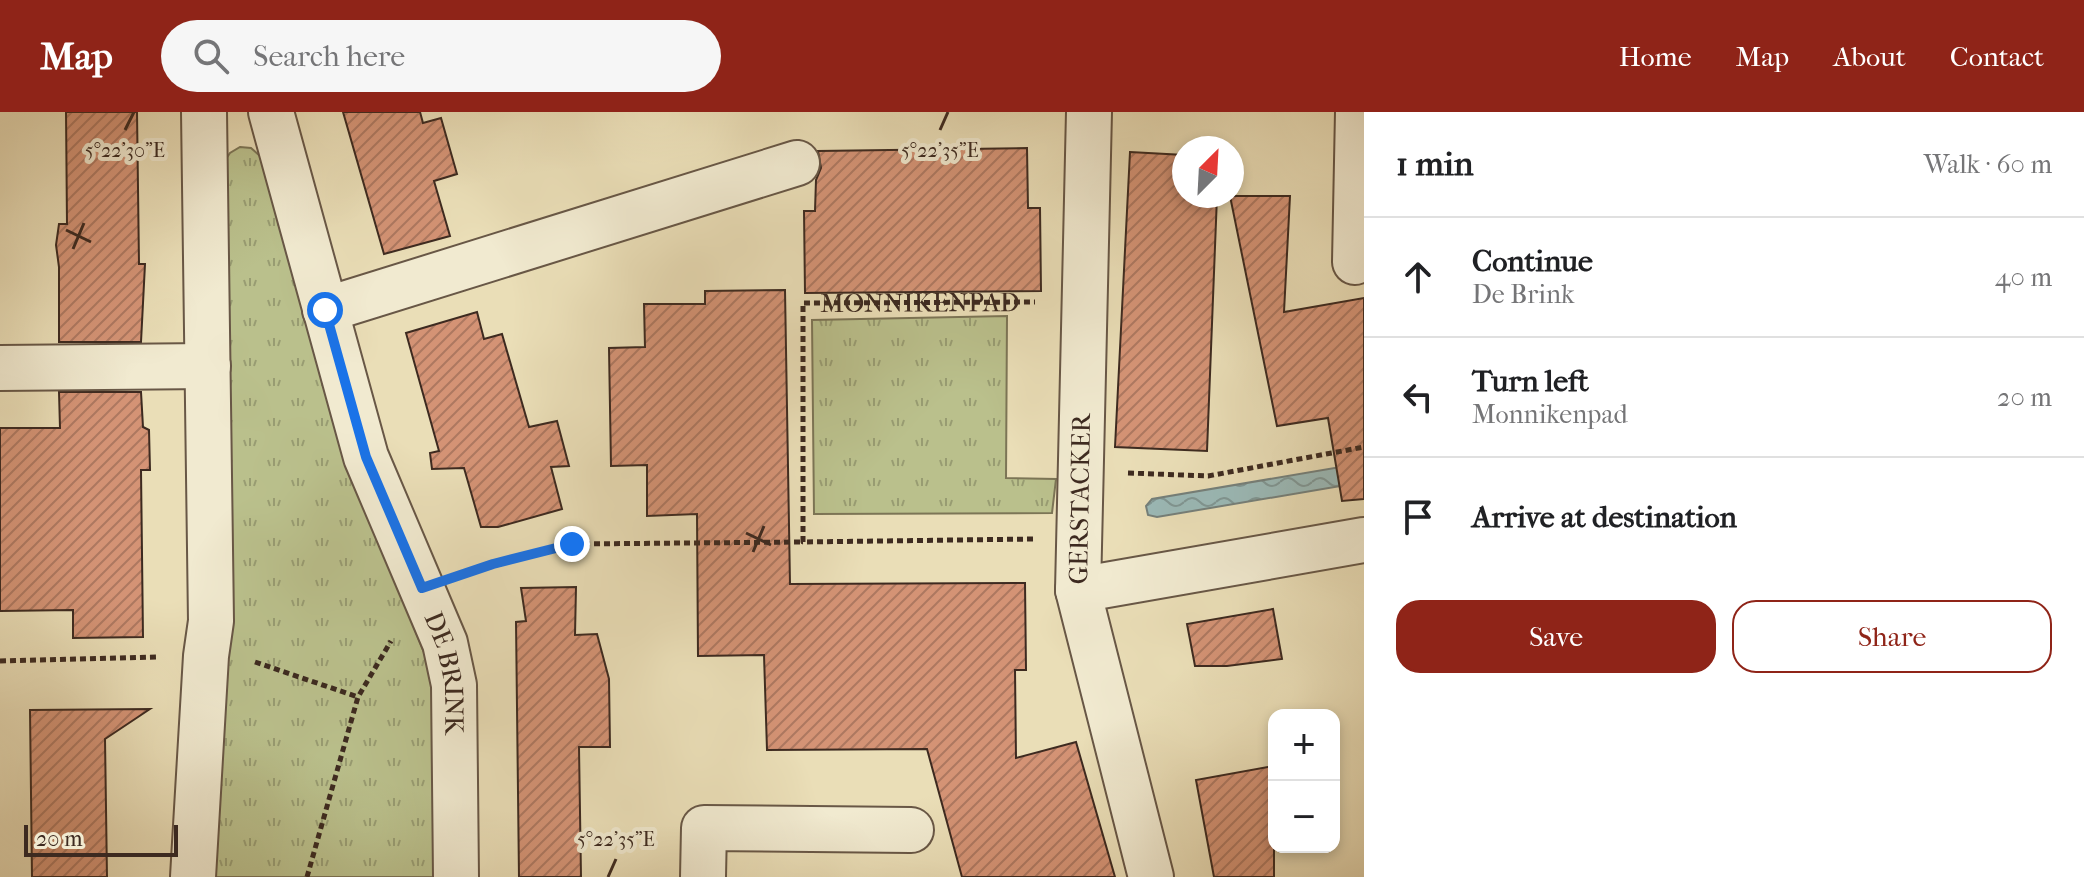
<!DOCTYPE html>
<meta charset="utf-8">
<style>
body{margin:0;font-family:"IM FELL French Canon",serif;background:#f6f6f6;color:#202124}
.controls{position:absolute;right:24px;bottom:24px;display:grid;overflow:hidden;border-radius:16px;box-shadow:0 4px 12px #0003}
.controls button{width:72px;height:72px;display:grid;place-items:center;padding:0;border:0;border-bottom:2px solid #e0e0e0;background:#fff;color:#202124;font:40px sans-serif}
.compass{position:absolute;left:1172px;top:24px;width:72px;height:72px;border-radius:50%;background:#fff;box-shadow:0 4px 12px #0003;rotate:24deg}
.scale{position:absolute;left:24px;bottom:20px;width:154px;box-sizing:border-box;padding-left:8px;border:4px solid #3d2a20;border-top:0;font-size:22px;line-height:28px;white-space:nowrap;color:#3d2a20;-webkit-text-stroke:6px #f1ead0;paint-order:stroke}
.stop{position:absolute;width:24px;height:24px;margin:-18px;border:6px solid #1a73e8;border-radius:50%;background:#fff}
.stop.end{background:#1a73e8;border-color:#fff;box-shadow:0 2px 8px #0008}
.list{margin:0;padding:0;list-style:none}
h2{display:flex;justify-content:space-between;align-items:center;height:104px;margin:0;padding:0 32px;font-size:34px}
h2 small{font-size:26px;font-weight:400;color:#757577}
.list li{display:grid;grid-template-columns:52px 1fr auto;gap:24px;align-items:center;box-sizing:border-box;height:120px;padding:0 32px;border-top:2px solid #e0e0e0}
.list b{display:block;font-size:30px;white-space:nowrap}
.list p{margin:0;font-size:26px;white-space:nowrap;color:#757577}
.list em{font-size:26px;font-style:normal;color:#757577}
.actions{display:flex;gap:16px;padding:24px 32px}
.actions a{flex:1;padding:18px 0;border:2px solid #8f2418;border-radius:24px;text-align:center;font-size:28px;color:#8f2418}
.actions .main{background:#8f2418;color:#fff}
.icon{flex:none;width:44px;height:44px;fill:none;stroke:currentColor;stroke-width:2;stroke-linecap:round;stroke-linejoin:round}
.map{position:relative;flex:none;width:1364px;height:765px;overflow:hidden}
header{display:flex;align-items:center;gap:48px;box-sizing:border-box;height:112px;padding:0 40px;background:#8f2418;color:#fff}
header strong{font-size:38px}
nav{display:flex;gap:44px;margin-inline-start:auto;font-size:28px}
.search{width:560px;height:72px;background:#f6f6f6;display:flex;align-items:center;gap:20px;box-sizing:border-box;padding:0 28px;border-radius:44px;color:#757577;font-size:30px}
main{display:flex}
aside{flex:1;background:#fff}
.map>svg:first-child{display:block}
.grass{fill:url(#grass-tufts);stroke:#7c7556;stroke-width:2}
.water{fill:url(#water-waves);stroke:#75807b;stroke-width:2}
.building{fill:url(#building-hatch);stroke:#3d2a20;stroke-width:2}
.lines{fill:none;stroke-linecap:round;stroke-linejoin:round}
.minor-casing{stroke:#685746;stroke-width:48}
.path{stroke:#3d2a20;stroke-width:5;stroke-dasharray:6 4;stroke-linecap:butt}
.minor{stroke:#f1ead0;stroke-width:44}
.route{stroke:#1a73e8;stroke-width:10}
.ticks{fill:none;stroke:#3d2a20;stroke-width:3}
.labels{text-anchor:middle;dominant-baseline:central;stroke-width:8;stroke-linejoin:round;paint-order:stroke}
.street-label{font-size:26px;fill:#3d2a20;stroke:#f1ead0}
.ticks-label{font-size:20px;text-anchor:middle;fill:#3d2a20;stroke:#f1ead0;stroke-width:8;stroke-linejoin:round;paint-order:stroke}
</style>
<header>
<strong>Map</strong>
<div class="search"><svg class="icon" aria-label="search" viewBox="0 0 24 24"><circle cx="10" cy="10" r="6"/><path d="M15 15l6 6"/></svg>Search here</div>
<nav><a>Home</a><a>Map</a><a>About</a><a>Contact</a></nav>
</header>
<main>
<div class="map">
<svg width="1364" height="765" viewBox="0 0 1364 765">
<defs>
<pattern id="grass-tufts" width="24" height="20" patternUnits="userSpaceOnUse" patternTransform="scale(2)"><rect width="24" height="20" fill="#bac08c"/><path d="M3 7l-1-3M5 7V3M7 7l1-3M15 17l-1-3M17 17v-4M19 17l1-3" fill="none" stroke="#989c72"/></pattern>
<pattern id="water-waves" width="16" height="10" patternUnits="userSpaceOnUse" patternTransform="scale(2)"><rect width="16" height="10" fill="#9bbab8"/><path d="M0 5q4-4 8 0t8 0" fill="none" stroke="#809795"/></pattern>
<pattern id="building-hatch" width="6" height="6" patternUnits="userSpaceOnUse" patternTransform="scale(2)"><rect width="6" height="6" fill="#d49375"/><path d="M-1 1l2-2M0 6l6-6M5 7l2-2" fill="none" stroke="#ad7860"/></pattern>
</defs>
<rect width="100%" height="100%" fill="#eadeb7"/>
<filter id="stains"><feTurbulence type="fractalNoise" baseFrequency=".0025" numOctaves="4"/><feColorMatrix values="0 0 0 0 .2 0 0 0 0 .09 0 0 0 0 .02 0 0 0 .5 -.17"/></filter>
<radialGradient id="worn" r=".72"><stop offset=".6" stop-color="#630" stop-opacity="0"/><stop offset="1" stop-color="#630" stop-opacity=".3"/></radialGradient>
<g class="grass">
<polygon points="240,35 251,36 260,44 349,355 427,548 434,578 435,765 212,765 224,50 230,41"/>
<polygon points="1007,204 1006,366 1056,367 1052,401 814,402 812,208"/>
</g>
<polygon class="water" points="1364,351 1364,370 1157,405 1148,403 1146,394 1152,387"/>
<g class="building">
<polygon points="66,0 137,0 139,152 145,152 141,230 59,230 59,155 56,133 59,112 67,112"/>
<polygon points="343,0 420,0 423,11 441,6 457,62 434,69 450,124 384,142"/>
<polygon points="1027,36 1028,96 1040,96 1041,179 805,181 804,99 815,99 816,68 821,56 818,39"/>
<polygon points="1130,40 1184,43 1184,84 1217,84 1207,339 1115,335"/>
<polygon points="1230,84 1290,84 1284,200 1364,186 1364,387 1342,389 1328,306 1277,314"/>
<polygon points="785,178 790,472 1025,471 1026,558 1015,558 1016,646 1076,630 1115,765 962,765 927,637 767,638 764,543 698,544 697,402 647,404 647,353 611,354 609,236 645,235 644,192 705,192 705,179"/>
<polygon points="477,200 484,227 502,222 529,315 557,309 569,354 551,355 562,397 498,415 481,415 464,356 432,357 430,341 439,339 406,221"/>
<polygon points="59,280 141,280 143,315 149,318 150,358 141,358 143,525 73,526 73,498 0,499 0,316 60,316"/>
<polygon points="576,475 575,523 597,522 609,567 610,635 579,635 581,765 519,765 516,510 526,509 521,476"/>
<polygon points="1273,497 1282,547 1227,554 1195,554 1187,512"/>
<polygon points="150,597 105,627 107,765 32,765 30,598"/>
<polygon points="1274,654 1274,765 1214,765 1196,668"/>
</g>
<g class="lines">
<defs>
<g id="minor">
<path id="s2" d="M271,0L366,345L445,531L454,573L456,765"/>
<polyline points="1089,0 1078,478 1151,765"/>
<polyline points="1355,150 1358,0"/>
<polyline points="325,198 797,51"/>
<polyline points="0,256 208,254"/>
<polyline points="1078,478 1364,428"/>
<polyline points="193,765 206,544 211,509 204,0"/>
<polyline points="703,765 704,716 911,718"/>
</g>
</defs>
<use href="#minor" class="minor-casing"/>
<g class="path">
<polyline points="1128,361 1208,364 1364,335"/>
<path id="s1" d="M1033,427L803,430V191L1035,190"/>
<polyline points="468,461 572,432 803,430"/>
<polyline points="0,549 159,545"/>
<polyline points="255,550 358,585"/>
<polyline points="307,765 358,585 391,529"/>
</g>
<use href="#minor" class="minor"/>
</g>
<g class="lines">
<polyline class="route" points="325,198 366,345 422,476 493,452 572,432"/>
</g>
<path class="ticks" d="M125,18L134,0M940,18L948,0M66,118L91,130M73,137L84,111M746,421L771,433M753,440L764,414M608,765L616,747"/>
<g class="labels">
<g class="street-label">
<text stroke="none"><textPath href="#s1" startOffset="586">MONNIKENPAD</textPath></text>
<text transform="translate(1080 387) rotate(-89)">GERSTACKER</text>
<text stroke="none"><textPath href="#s2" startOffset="590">DE BRINK</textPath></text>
</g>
</g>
<g class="ticks-label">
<text x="125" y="45">5°22'30"E</text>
<text x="940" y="45">5°22'35"E</text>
<text x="616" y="734">5°22'35"E</text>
</g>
<rect width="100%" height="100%" filter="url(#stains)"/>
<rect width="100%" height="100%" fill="url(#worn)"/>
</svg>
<div class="controls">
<button>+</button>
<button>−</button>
</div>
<svg class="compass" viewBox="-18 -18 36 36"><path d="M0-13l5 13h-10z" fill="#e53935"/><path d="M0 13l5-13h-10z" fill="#757577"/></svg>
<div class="scale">20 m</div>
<div class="stop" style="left:325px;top:198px"></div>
<div class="stop end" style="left:572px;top:432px"></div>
</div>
<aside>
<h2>1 min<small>Walk · 60 m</small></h2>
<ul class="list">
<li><svg class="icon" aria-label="ahead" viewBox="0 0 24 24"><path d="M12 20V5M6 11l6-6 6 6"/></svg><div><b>Continue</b><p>De Brink</p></div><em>40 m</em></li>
<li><svg class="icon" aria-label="left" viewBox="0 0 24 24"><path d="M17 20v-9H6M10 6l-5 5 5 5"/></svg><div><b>Turn left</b><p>Monnikenpad</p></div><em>20 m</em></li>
<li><svg class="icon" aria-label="arrive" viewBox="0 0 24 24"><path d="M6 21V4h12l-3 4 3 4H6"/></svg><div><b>Arrive at destination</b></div></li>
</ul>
<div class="actions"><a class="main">Save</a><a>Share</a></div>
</aside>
</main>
